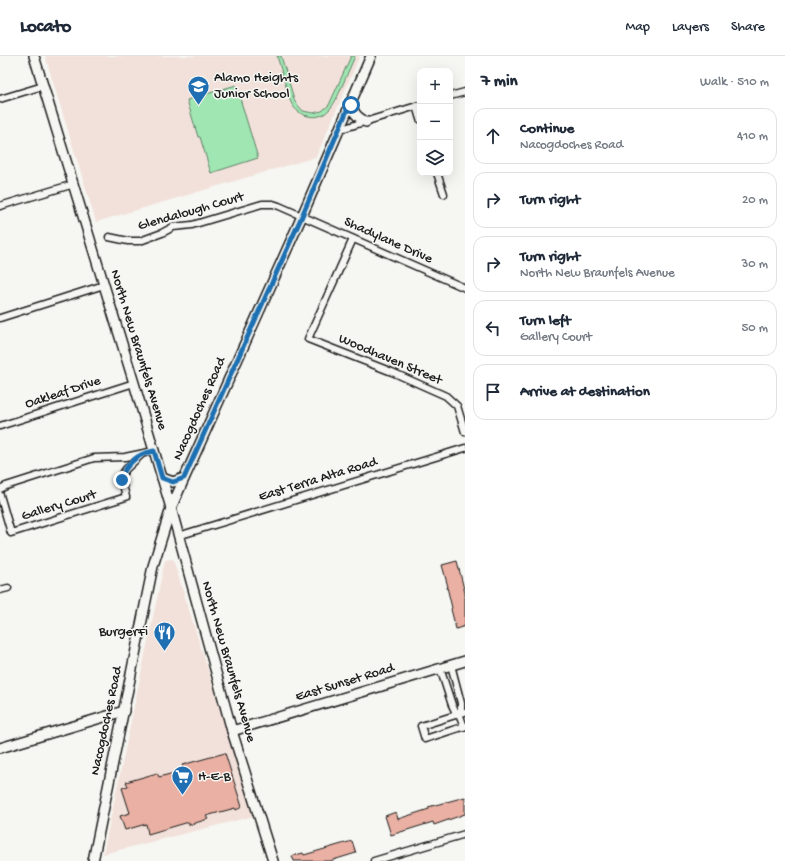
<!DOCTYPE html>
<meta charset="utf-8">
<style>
body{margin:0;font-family:"Gochi Hand",sans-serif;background:#f6f6f7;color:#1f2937}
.controls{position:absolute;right:12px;top:12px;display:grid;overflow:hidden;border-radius:8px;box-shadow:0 4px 16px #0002}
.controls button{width:36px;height:36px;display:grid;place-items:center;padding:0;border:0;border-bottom:1px solid #e0e1e3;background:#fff;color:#1f2937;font:20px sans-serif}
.stop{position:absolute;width:12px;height:12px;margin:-9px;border:3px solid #1f6fb2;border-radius:50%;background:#fff}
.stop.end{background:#1f6fb2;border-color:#fff;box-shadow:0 1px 4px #0008}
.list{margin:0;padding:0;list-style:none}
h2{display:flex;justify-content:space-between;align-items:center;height:52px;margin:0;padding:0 16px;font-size:17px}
h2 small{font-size:13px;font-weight:400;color:#747a83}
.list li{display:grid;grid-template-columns:26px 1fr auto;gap:12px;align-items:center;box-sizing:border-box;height:56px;margin:0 8px 8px;padding:0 8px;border:1px solid #e0e1e3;border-radius:12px}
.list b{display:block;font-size:15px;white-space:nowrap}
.list p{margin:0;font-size:13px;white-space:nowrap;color:#747a83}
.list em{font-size:13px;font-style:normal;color:#747a83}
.icon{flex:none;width:22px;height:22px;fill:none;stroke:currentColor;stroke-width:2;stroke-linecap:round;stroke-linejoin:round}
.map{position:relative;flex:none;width:465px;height:805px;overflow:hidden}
header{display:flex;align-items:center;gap:24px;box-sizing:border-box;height:56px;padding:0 20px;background:#fff;border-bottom:1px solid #e0e1e3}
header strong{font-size:19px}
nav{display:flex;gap:22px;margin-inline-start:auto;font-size:14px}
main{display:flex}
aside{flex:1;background:#fff}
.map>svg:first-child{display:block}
.built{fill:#f2e1da}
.green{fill:#a0e6b2;stroke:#5e8167}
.building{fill:#e9b0a3;stroke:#1c1c1c}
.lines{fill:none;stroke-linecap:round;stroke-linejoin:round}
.street-casing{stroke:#1c1c1c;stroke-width:9}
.secondary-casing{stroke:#1c1c1c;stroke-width:12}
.street{stroke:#f6f6f2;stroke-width:6}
.secondary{stroke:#f6f6f2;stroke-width:9}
.route{stroke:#1f6fb2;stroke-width:5}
.labels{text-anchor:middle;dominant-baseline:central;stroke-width:3;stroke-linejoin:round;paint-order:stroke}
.poi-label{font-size:14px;fill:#1c1c1c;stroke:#f6f6f2;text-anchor:start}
.street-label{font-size:14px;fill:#1c1c1c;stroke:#f6f6f2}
</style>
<header>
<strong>Locato</strong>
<nav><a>Map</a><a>Layers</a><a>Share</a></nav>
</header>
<main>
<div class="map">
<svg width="465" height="805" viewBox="0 0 465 805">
<rect width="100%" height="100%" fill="#f6f6f2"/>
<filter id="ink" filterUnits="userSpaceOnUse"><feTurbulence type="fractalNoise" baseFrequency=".025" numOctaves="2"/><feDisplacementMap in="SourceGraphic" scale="8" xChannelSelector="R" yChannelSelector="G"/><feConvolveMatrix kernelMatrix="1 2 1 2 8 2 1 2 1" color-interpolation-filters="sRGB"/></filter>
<g filter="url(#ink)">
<g class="built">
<polygon points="45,0 360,0 316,101 96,166"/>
<polygon points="173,503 254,760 103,798 165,504"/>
</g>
<g class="green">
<path d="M277,0H281L295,46L303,55L313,57L322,55L329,49L351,0H355C351,9 347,19 343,28C336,44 329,65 308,60C299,58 293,52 290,44Z"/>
<polygon points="236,29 258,102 211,117 200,81 198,81 187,44"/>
</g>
<g class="building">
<polygon points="457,505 465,537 465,570 456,573 451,553 452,552 447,531 448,531 442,509"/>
<polygon points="225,697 242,751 236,754 235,752 206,760 208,763 189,769 189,766 148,778 146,768 125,774 120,760 130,757 122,732 128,730 126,726 157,717 159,721 185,714 182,709"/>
<polygon points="465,741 465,758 434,769 433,766 391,779 385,760 396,756 398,763 429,753 428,751"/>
<polygon points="352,785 356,797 330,805 294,805 292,800 303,797 304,799"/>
</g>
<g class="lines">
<defs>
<g id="street">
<polyline points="450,40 465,36"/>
<polyline points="0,43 43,30"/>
<polyline points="416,50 420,63"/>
<polyline points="338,74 420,49"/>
<polyline points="437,117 444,138"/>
<polyline points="0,150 74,128"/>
<polyline points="109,181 128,185 140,185 162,177 173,171 192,169 262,148 273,148 279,150 465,232"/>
<polyline points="353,183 308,283 392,316 446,340 457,350 465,376"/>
<polyline points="0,262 104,229"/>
<polyline points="0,370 134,327"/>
<polyline points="0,433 6,430 94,402 125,401 154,395"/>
<polyline points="0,439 11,477 126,441 121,420 126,413 142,398"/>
<polyline points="178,480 465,392"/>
<polyline points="0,534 8,532"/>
<polyline points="451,609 461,647 461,653 459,657"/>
<polyline points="440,612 452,649 455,655 459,657 464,671"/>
<polyline points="465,656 421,670 425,683 465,670"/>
<polyline points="374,805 465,778"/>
</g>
<g id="secondary">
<polyline points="34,0 134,327 171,452 232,675 273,805"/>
<path d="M351,45C352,56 357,61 366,66"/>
<polyline points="162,422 173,426 184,422"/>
<polyline points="232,675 465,605"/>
<polyline points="0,692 124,655"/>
<polyline points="93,805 153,510 171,452 302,160 371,0"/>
</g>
</defs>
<use href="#street" class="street-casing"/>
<use href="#secondary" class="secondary-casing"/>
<use href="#street" class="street"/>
<use href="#secondary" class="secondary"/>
</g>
</g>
<g class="lines" filter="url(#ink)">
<path class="route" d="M122,424C121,415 133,403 141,399C145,397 149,396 154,395L162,422L173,426L184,422L302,160L351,45V49"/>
</g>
<defs>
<symbol id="school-pin" viewBox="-11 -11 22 30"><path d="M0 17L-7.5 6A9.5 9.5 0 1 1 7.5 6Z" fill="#1f6fb2" stroke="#f6f6f2"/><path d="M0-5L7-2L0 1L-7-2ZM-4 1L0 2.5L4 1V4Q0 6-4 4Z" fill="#fff"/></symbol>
<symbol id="restaurant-pin" viewBox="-11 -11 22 30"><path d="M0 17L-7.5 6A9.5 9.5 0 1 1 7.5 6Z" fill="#1f6fb2" stroke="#f6f6f2"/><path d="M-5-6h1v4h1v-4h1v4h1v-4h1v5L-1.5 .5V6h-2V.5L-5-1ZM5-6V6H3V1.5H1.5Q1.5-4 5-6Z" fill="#fff"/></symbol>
<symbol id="supermarket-pin" viewBox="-11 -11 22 30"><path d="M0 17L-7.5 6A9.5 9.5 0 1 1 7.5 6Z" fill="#1f6fb2" stroke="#f6f6f2"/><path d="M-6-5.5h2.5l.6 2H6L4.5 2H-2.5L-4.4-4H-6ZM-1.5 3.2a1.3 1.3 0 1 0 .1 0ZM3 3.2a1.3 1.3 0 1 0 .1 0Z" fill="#fff"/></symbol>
</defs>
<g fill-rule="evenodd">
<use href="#school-pin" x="186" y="18" width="25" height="34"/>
<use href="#restaurant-pin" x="152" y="564" width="25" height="34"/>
<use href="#supermarket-pin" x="170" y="708" width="25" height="34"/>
</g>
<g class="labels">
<g class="poi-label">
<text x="214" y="22">Alamo Heights<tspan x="214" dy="16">Junior School</tspan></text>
<text x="148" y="576" text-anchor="end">BurgerFi</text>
<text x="198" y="721">H-E-B</text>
</g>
<g class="street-label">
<text transform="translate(191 156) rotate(-16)">Glendalough Court</text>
<text transform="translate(388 185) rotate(24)">Shadylane Drive</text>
<text transform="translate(138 294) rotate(73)">North New Braunfels Avenue</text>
<text transform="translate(390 304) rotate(23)">Woodhaven Street</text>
<text transform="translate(63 337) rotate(-18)">Oakleaf Drive</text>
<text transform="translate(200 353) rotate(-66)">Nacogdoches Road</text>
<text transform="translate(318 424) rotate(-17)">East Terra Alta Road</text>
<text transform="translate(59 450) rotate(-17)">Gallery Court</text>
<text transform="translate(228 606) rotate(74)">North New Braunfels Avenue</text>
<text transform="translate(345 627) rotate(-17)">East Sunset Road</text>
<text transform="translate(107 665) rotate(-78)">Nacogdoches Road</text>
</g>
</g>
</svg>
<div class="controls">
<button>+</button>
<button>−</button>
<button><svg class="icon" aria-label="layers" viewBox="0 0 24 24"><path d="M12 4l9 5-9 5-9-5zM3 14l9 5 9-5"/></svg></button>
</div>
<div class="stop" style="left:351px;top:49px"></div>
<div class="stop end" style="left:122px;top:424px"></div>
</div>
<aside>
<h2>7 min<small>Walk · 510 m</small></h2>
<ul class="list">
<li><svg class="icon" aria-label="ahead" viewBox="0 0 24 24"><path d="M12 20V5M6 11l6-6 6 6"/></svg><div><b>Continue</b><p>Nacogdoches Road</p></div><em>410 m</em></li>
<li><svg class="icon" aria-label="right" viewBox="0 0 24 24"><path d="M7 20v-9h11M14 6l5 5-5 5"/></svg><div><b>Turn right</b></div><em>20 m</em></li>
<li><svg class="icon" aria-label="right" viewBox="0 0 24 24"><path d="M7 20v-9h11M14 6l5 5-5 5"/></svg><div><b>Turn right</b><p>North New Braunfels Avenue</p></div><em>30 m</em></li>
<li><svg class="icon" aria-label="left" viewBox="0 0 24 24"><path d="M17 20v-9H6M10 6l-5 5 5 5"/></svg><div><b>Turn left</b><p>Gallery Court</p></div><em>50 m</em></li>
<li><svg class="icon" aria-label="arrive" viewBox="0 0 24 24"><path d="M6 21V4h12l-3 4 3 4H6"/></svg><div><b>Arrive at destination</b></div></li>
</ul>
</aside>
</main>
